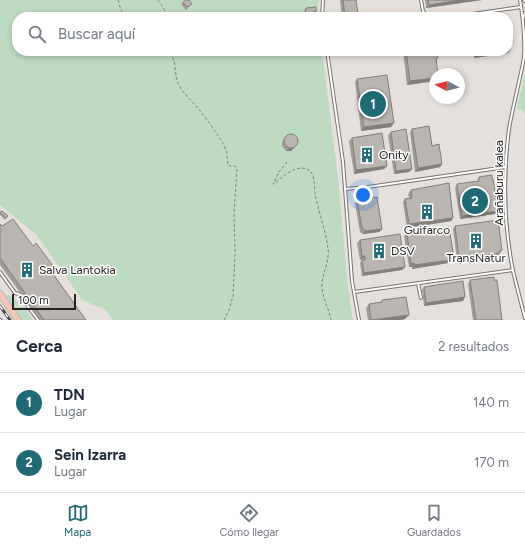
<!DOCTYPE html>
<html lang="es">
<meta charset="utf-8">
<style>
body{margin:0;font-family:Figtree,sans-serif;background:#f2f2f3;color:#1f2937}
.compass{position:absolute;left:429px;top:68px;width:36px;height:36px;border-radius:50%;background:#fff;box-shadow:0 2px 6px #0003;rotate:277deg}
.scale{position:absolute;left:12px;bottom:10px;width:64px;box-sizing:border-box;padding-left:4px;border:2px solid #252322;border-top:0;font-size:11px;line-height:14px;white-space:nowrap;color:#252322;-webkit-text-stroke:3px #fff;paint-order:stroke}
.you{position:absolute;left:363px;top:195px;width:14px;height:14px;margin:-10px;border:3px solid #fff;border-radius:50%;background:#1a73e8;box-shadow:0 0 0 6px #1a73e833}
.badge{display:grid;place-items:center;width:26px;height:26px;border-radius:50%;background:#206a75;color:#fff;font-size:13px;font-weight:700}
.pin{position:absolute;translate:-50% -50%;border:2px solid #fff;box-shadow:0 1px 4px #0006}
.list{margin:0;padding:0;list-style:none}
h2{display:flex;justify-content:space-between;align-items:center;height:52px;margin:0;padding:0 16px;font-size:17px}
h2 small{font-size:13px;font-weight:400;color:#747a83}
.list li{display:grid;grid-template-columns:26px 1fr auto;gap:12px;align-items:center;box-sizing:border-box;height:60px;padding:0 16px;border-top:1px solid #e0e1e3}
.list b{display:block;font-size:15px;white-space:nowrap}
.list p{margin:0;font-size:13px;white-space:nowrap;color:#747a83}
.list em{font-size:13px;font-style:normal;color:#747a83}
.icon{flex:none;width:22px;height:22px;fill:none;stroke:currentColor;stroke-width:2;stroke-linecap:round;stroke-linejoin:round}
.map{position:relative;flex:none;width:525px;height:320px;overflow:hidden}
.search{position:absolute;background:#fff;box-shadow:0 2px 6px #0003;left:12px;right:12px;top:12px;height:44px;display:flex;align-items:center;gap:10px;box-sizing:border-box;padding:0 14px;border-radius:16px;color:#747a83;font-size:15px}
.sheet{height:172px;background:#fff}
nav{display:flex;justify-content:space-around;align-items:center;box-sizing:border-box;height:56px;border-top:1px solid #e0e1e3;background:#fff;font-size:11px;color:#747a83}
nav a{display:grid;justify-items:center;gap:2px}
nav .on{color:#206a75}
.map>svg:first-child{display:block}
.green{fill:#bddbc1}
.lines{fill:none;stroke-linecap:round;stroke-linejoin:round}
.service-casing{stroke:#76726f;stroke-width:4}
.primary-casing{stroke:#bebdbd;stroke-width:8}
.path{stroke:#83807d;stroke-width:1;stroke-dasharray:3 2;stroke-linecap:butt}
.service{stroke:#fff;stroke-width:2}
.primary{stroke:#f1c4b3;stroke-width:5.5}
.rail-casing{stroke:#4d4a49;stroke-width:3}
.rail{stroke:#fff;stroke-width:1.5;stroke-dasharray:4.5;stroke-linecap:butt}
.wall{fill:#9f9c98}
.shaded-wall{fill:#827f7c}
.building{fill:#b9b5b1;stroke:#827f7c}
.labels{text-anchor:middle;dominant-baseline:central;stroke-width:3;stroke-linejoin:round;paint-order:stroke}
.poi-label{font-size:12px;fill:#252322;stroke:#fff;text-anchor:start}
.street-label{font-size:12px;fill:#252322;stroke:#fff}
</style>
<div class="map">
<svg width="525" height="320" viewBox="0 0 525 320">
<rect width="100%" height="100%" fill="#e5e0dc"/>
<g class="green">
<polygon points="0,0 319,0 318,5 319,17 17,17 17,51 322,51 338,178 348,288 353,320 113,320 106,310 82,300 37,235 0,205"/>
<polygon points="525,73 525,113 517,108"/>
<polygon points="8,294 25,308 33,320 22,320 6,296"/>
</g>
<g class="lines">
<defs>
<g id="service">
<polyline points="421,0 423,11 428,17"/>
<path d="M520,0C523,18 525,39 524,57C520,81 513,105 509,129C503,175 504,225 513,271C517,287 521,303 525,318"/>
<polyline points="524,0 525,1"/>
<polyline points="322,17 323,0"/>
<polyline points="452,17 521,7"/>
<polyline points="523,18 525,13"/>
<polyline points="327,51 343,162 352,281 359,320"/>
<polyline points="345,189 368,187 506,167"/>
<polyline points="0,272 15,293 19,294 38,320"/>
<polyline points="418,283 421,298"/>
<polyline points="354,292 513,270"/>
</g>
<polyline id="primary" points="0,294 18,320"/>
</defs>
<use href="#service" class="service-casing"/>
<use href="#primary" class="primary-casing"/>
<g class="path">
<polyline points="118,0 121,10 126,17"/>
<polyline points="158,0 168,15 177,16"/>
<path d="M165,51C179,57 173,72 178,83C182,92 189,98 195,105C205,116 213,128 221,140C223,143 225,147 226,151C228,156 226,162 229,166H235L237,169L234,213L235,255L233,296L229,310L224,320"/>
<path d="M287,162L279,172L273,184H274C282,177 297,163 309,170C315,174 314,186 315,193C318,211 326,231 328,249C330,262 321,275 322,288C323,299 329,309 331,320"/>
</g>
<use href="#service" class="service"/>
<use href="#primary" class="primary"/>
<defs>
<g id="rail">
<polyline points="0,306 10,320"/>
<polyline points="0,319 1,320"/>
</g>
</defs>
<use href="#rail" class="rail-casing"/>
<use href="#rail" class="rail"/>
</g>
<g class="wall">
<polygon points="340,0 356,0 358,14 357,16 357,17 342,17"/>
<polygon points="425,0 482,0 426,8"/>
<polygon points="183,2 190,6 186,10 181,4"/>
<polygon points="306,8 314,15 314,17 302,17 304,12"/>
<polygon points="508,22 511,46 510,46 510,50 508,53 474,58 473,51 458,53 458,51 508,51"/>
<polygon points="403,51 437,51 435,81 407,85"/>
<polygon points="357,79 391,127 361,131 355,82"/>
<polygon points="412,129 432,146 442,164 440,167 415,172 410,132"/>
<polygon points="391,132 412,169 409,172 394,174 388,135"/>
<polygon points="352,138 387,166 384,169 354,174 349,141"/>
<polygon points="284,139 295,147 291,151 286,151 282,146 282,142"/>
<polygon points="479,177 495,214 460,219 455,188 457,184 477,181"/>
<polygon points="411,190 453,218 451,221 407,228 403,202 405,199 409,198 408,194"/>
<polygon points="357,200 382,229 379,232 363,234 360,232 355,203"/>
<polygon points="2,211 8,216 5,220 0,215 0,212"/>
<polygon points="0,224 2,226 55,275 54,275 86,320 40,320 0,265"/>
<polygon points="455,226 500,254 499,254 497,256 460,262 460,260 457,260 453,229"/>
<polygon points="407,233 451,261 450,261 448,263 412,269 412,267 409,267 404,236"/>
<polygon points="360,240 405,267 402,270 362,276 360,263 362,260 362,259 360,260 357,243"/>
<polygon points="470,280 502,320 473,320 468,284"/>
<polygon points="424,287 463,301 424,306 422,290"/>
<polygon points="382,300 405,319 368,320 366,308 369,304 381,302"/>
</g>
<g class="shaded-wall">
<polygon points="461,0 482,0 426,8 429,5"/>
<polygon points="358,14 356,17 345,17 345,16"/>
<polygon points="513,42 511,46 508,46 509,43"/>
<polygon points="508,50 510,50 508,53 474,58 476,54 501,51 508,51"/>
<polygon points="460,51 473,51 458,53"/>
<polygon points="435,78 435,81 407,85 410,81"/>
<polygon points="394,123 391,127 361,131 364,127"/>
<polygon points="297,144 291,151 286,151 289,148"/>
<polygon points="442,164 440,167 415,172 418,168"/>
<polygon points="387,166 384,169 354,174 356,170"/>
<polygon points="412,169 409,172 394,174 396,171"/>
<polygon points="498,211 495,214 460,219 462,216"/>
<polygon points="453,218 451,221 407,228 409,224"/>
<polygon points="382,229 379,232 363,234 366,231"/>
<polygon points="502,250 497,256 460,262 463,258"/>
<polygon points="362,256 365,256 362,259 360,260"/>
<polygon points="462,256 460,260 457,260 459,257"/>
<polygon points="454,258 448,263 412,269 414,265"/>
<polygon points="414,263 412,267 409,267 411,264"/>
<polygon points="405,267 402,270 362,276 364,273"/>
<polygon points="465,297 463,301 424,306 426,303"/>
<polygon points="409,315 405,319 402,320 373,320"/>
</g>
<g class="building">
<polygon points="186,0 189,0 192,4 187,7 183,2"/>
<polygon points="343,0 356,0 358,14 345,16"/>
<polygon points="428,0 461,0 429,5"/>
<polygon points="316,7 316,11 313,12 314,17 305,17 305,16 304,15 306,8"/>
<polygon points="508,22 511,22 513,42 509,43 510,50 508,50"/>
<polygon points="406,51 437,51 438,58 436,58 438,74 435,74 435,78 410,81"/>
<polygon points="476,51 501,51 476,54"/>
<polygon points="387,75 394,123 364,127 357,79"/>
<polygon points="429,126 432,146 439,144 442,164 418,168 412,129"/>
<polygon points="406,129 412,169 396,171 391,132"/>
<polygon points="382,133 387,166 356,170 352,138"/>
<circle cx="291" cy="141" r="7"/>
<polygon points="492,175 492,179 493,179 498,211 462,216 457,184 479,181 479,177"/>
<polygon points="449,183 453,218 409,224 405,199 412,198 411,190"/>
<polygon points="377,197 382,229 366,231 362,228 357,200"/>
<polygon points="2,211 8,216 6,218 0,212"/>
<polygon points="13,219 33,246 36,243 57,271 53,274 86,320 44,320 0,258 0,224 2,226"/>
<polygon points="498,220 502,250 499,251 500,253 463,258 462,256 459,257 455,226"/>
<polygon points="449,227 454,258 450,258 451,260 414,265 414,263 411,264 407,233"/>
<polygon points="400,234 405,267 364,273 362,260 365,260 365,256 362,256 360,240"/>
<polygon points="494,277 494,280 497,280 502,320 476,320 470,280"/>
<polygon points="463,281 465,297 426,303 424,287"/>
<polygon points="406,297 409,315 371,320 369,304 382,302 382,300"/>
</g>
<defs>
<symbol id="building-bare" viewBox="-9 -9 18 18"><path d="M-4-6H4V6H1V3H-1V6H-4ZM-2.5-4.3h1.7v1.8h-1.7ZM.8-4.3h1.7v1.8H.8ZM-2.5-1h1.7V.8h-1.7ZM.8-1h1.7V.8H.8Z" fill="#206a75" stroke="#fff" stroke-width="2.5" paint-order="stroke"/></symbol>
</defs>
<g fill-rule="evenodd">
<use href="#building-bare" x="356" y="144" width="22" height="22"/>
<use href="#building-bare" x="416" y="201" width="22" height="22"/>
<use href="#building-bare" x="465" y="230" width="22" height="22"/>
<use href="#building-bare" x="368" y="240" width="22" height="22"/>
<use href="#building-bare" x="16" y="259" width="22" height="22"/>
</g>
<g class="labels">
<g class="poi-label">
<text x="379" y="155">Onity</text>
<text x="427" y="230" text-anchor="middle">Guifarco</text>
<text x="391" y="251">DSV</text>
<text x="476" y="258" text-anchor="middle">TransNatur</text>
<text x="39" y="270">Salva Lantokia</text>
</g>
<g class="street-label">
<text transform="translate(499 183) rotate(-90)">Arañaburu kalea</text>
</g>
</g>
</svg>
<svg class="compass" viewBox="-18 -18 36 36"><path d="M0-13l5 13h-10z" fill="#e53935"/><path d="M0 13l5-13h-10z" fill="#747a83"/></svg>
<div class="scale">100 m</div>
<div class="you"></div>
<div class="pin badge" style="left:373px;top:104px">1</div>
<div class="pin badge" style="left:475px;top:201px">2</div>
<div class="search"><svg class="icon" aria-label="search" viewBox="0 0 24 24"><circle cx="10" cy="10" r="6"/><path d="M15 15l6 6"/></svg>Buscar aquí</div>
</div>
<section class="sheet">
<h2>Cerca<small>2 resultados</small></h2>
<ul class="list">
<li><span class="badge">1</span><div><b>TDN</b><p>Lugar</p></div><em>140 m</em></li>
<li><span class="badge">2</span><div><b>Sein Izarra</b><p>Lugar</p></div><em>170 m</em></li>
</ul>
</section>
<nav>
<a class="on"><svg class="icon" aria-label="map" viewBox="0 0 24 24"><path d="M3 6l6-2 6 2 6-2v14l-6 2-6-2-6 2zM9 4v14M15 6v14"/></svg>Mapa</a>
<a><svg class="icon" aria-label="directions" viewBox="0 0 24 24"><path d="M12 3l9 9-9 9-9-9zM9 14v-3h6M13 9l2 2-2 2"/></svg>Cómo llegar</a>
<a><svg class="icon" aria-label="saved" viewBox="0 0 24 24"><path d="M7 4h10v16l-5-4-5 4z"/></svg>Guardados</a>
</nav>
